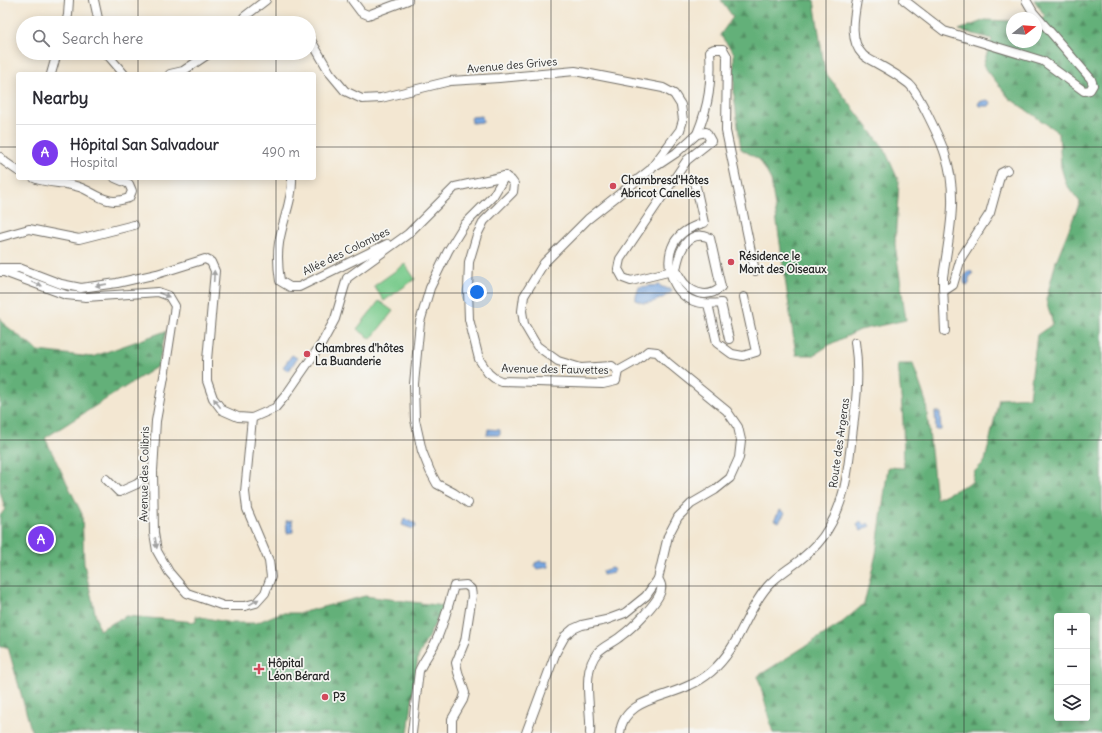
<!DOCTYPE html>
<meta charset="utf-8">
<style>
body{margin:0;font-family:Delius,sans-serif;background:#f2f2f3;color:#2b2b33}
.controls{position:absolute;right:12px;bottom:12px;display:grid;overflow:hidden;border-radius:4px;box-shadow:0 2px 10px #0003}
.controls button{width:36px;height:36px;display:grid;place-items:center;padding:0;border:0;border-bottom:1px solid #e1e1e2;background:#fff;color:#2b2b33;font:20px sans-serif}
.compass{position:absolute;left:1006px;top:12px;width:36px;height:36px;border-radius:50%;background:#fff;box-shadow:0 2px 10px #0003;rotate:73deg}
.you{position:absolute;left:477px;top:292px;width:14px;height:14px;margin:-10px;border:3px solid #fff;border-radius:50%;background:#1a73e8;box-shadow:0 0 0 6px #1a73e833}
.badge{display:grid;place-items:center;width:26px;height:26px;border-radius:50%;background:#7c3aed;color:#fff;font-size:13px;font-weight:700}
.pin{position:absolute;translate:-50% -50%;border:2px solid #fff;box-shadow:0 1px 4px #0006}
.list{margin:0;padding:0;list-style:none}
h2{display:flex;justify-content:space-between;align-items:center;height:52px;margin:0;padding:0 16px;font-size:17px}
h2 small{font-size:13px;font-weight:400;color:#7c7c81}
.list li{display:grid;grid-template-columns:26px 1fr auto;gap:12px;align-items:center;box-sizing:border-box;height:56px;padding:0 16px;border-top:1px solid #e1e1e2}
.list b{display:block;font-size:15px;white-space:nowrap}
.list p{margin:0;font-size:13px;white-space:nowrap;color:#7c7c81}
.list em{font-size:13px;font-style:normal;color:#7c7c81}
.icon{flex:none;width:22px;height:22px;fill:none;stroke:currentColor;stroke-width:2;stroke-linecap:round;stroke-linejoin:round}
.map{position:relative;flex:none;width:1102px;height:733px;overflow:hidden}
.search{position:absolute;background:#fff;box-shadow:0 2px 10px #0003;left:16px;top:16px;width:300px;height:44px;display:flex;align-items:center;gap:10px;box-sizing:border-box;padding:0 14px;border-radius:22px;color:#7c7c81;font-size:15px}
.panel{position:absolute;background:#fff;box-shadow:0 2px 10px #0003;left:16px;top:72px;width:300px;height:108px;border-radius:4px}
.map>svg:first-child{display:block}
.grass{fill:#7bcc8e;stroke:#537c5c}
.forest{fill:url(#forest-firs);stroke:#486e52;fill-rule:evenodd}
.water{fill:url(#water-ripples);stroke:#516886}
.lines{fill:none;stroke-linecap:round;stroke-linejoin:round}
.minor-casing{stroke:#716d65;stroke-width:10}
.minor{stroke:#fff;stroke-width:8}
.oneway{fill:#a0a0a0}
.grid{fill:none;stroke:#2b2b2b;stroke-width:1;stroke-opacity:0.55}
.poi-dot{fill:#d1495b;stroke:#f6f6f2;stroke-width:1.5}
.labels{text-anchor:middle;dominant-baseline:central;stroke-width:3.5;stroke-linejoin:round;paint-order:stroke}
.street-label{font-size:11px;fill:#2b2b2b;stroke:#f6f6f2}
.poi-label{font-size:11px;font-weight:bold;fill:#2b2b2b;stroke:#f6f6f2;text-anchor:start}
</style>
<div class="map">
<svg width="1102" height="733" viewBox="0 0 1102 733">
<defs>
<pattern id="forest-firs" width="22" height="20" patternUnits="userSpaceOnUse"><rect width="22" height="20" fill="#64b079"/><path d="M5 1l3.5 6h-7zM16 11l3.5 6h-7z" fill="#538f63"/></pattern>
<pattern id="water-ripples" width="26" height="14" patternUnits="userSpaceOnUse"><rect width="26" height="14" fill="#77a6e0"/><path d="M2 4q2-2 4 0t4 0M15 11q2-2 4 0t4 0" fill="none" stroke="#6287b6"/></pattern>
</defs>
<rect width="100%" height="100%" fill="#f6f6f2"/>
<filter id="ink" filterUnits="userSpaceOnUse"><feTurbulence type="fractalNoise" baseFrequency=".025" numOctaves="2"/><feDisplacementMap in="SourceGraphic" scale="8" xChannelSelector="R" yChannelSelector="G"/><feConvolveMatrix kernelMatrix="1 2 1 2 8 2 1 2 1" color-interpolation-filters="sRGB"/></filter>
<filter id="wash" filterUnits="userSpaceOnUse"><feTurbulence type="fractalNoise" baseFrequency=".012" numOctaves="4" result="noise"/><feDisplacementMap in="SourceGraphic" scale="16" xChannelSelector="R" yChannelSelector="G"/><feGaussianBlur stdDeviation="0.9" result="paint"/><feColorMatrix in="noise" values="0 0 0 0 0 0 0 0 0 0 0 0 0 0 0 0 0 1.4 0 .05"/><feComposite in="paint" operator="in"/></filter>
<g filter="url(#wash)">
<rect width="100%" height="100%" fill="#f3e7d2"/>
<g class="grass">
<polygon points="405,264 415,279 384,301 374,286"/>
<polygon points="379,301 393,311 371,339 357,329"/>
</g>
<g class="forest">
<polygon points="721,0 814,0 825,72 884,148 899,182 895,244 906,320 860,330 829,345 814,355 796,355 771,180 760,160 741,149 734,96 734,53 720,35 733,17"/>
<path d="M1034,0H1102V733H773L758,676L839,625L864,604L876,554L888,467L904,468L903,420L898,364H913L926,402L936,499L972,482L974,472L985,461L999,399L1029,397L1037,335L1053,324L1046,300L1056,261L1080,202L1066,184L1061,167L1059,133L1009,98L983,65L992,39L959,30L985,20L1012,21V42H1036V21L1045,16ZM1057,616H1087V718H1057Z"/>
<polygon points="0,317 4,324 38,351 92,357 166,331 158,366 45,438 82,514 84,564 99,630 126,616 196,622 196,616 231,623 256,623 280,613 300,613 365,596 444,606 418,657 408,733 32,733 8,647 0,647 0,516 5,509 0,491"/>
</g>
<g class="water">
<polygon points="986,100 990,101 991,103 989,106 981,106 978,105 979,102"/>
<polygon points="482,116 483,122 472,123 471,117"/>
<path d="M968,271H971L973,274L969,278V284L967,285L965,284C963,280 965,274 968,271Z"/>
<path d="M660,285L661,287H663L672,290V292C663,298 647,308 636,300V296L639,287Z"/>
<polygon points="292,355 297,358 289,371 283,367"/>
<polygon points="935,412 940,412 941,430 936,430"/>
<polygon points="488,429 500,430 500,435 487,435"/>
<polygon points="780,510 785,513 779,522 774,520"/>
<polygon points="404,519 415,523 416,527 413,529 402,525"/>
<polygon points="292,520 293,532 287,533 286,521"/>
<polygon points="860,521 865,525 868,523 870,526 861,531 857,525"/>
<polygon points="540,561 548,562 549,567 537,569 535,566 535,563"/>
<polygon points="611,568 615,570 613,573 603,575 602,571"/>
</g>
</g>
<g filter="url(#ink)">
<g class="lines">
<defs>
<g id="minor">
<polyline points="94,0 99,23"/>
<polyline points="352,0 361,12 368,15 408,0"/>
<path d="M857,0C854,17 849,41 863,55C866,58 872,61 876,63C887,69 899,76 909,84C918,92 941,141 945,154C959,195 949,235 943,277V286L947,289L953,285L961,258L990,213L1001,173L1007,170"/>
<polyline points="904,0 944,31 1043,61 1084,91 1090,90 1093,85 1091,79 1033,12 1026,0"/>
<polyline points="66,23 68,15 69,0"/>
<polyline points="240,23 244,17 266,0"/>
<polyline points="285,23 286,23"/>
<polyline points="309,37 330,73 345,91 362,99 381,98 450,81 499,78 575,71 663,88 674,94 681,105 683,120 680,130 650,170 588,219 544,263 524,296 522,311 524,324 537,346 558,361 581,368 612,366 618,371 616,381 603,384 501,381 494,378 488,373 479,359 469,319 468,290 469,262 477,235 484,221 513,192 514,184 511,180 505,176"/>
<polyline points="106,53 124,74"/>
<polyline points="51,74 57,53"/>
<polyline points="170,74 183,71 210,53"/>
<path d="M697,134C709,105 712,82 710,51L714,49H723L727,56L726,131L755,271"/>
<polyline points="0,157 5,162 18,171"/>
<path d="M658,165L676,153L697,134L706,132L711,141L687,160L620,259L618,269L623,278L631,281L676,270C679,275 681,280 685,284C695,295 710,298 721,287L710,238C687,228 679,252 676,270"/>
<path d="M34,178C48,184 64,182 79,187C89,190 98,198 108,200C114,202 123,200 129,198L132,191L129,184L115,178"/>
<path d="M292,178C293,200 282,221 279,243C277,256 278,268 280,281L290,287H299L387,244"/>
<path d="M695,182L704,223C693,226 680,232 674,243C664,262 671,290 691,300C700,304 711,304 721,303L729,339"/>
<polyline points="0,237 29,229 79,239 134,225"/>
<polyline points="0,268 19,268 61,284 81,288 117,283 157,274 205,259 211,262 215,271 207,360 207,381 213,398 222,410 238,417 252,418 275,408 286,395 322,343 335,319 347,278 408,234 455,187 505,176"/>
<polyline points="0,272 4,272 66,295 86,297 158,292 169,296 175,306 165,371 156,421 153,471 154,533 157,551 169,572 187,593 224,606 245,606 256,603 265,593 271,577 269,561 247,509 245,492 252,418"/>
<polyline points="943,286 945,331"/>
<polyline points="708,304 717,343 732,354 743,356 756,352 744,297"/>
<polyline points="106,479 119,492 137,484 153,471"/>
<polyline points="468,503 454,493 437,484 430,471 422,451 415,420 414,384 420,322 430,288 448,251 464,225 493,196 505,176"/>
<path d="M412,733L419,671C423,661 430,653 435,643C444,625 448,605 454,586L466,585L471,589L472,596L465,641L456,663L458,672L465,693L463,700L452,719V733"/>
<polyline points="526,733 556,652 565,636 573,629 582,625 606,620 625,613 646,596 658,579 668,536 678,517 691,504 715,490 730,478 739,458 741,440 738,427 727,411 667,362 657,352 648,351 636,361 618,371"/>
<path d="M590,733C592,709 580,672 598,652C604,646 614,642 621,636C631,629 659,602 661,590C662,586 661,583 658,579"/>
<path d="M620,733C623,699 666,698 690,685C697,682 705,677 711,672C740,647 744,614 767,587C776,576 789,569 800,560C810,552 822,540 828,529C846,500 848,468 852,436C856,404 860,374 855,342"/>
</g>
</defs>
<use href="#minor" class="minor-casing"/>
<use href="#minor" class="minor"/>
</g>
<defs><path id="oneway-solid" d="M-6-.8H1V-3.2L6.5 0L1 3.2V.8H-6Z"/></defs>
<g class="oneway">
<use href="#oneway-solid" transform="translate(214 276) rotate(-87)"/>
<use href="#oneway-solid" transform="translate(37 284) rotate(20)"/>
<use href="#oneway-solid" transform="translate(101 285) rotate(172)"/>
<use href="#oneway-solid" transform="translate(164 295) rotate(21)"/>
<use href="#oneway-solid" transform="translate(217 403) rotate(-127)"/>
<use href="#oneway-solid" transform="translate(156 543) rotate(81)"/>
<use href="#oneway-solid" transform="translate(254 602) rotate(-31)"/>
</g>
</g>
<path class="grid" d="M138,0V23M276,0V23M413,0V733M551,0V733M689,0V733M826,0V733M964,0V733M138,53V74M276,53V74M0,147H18M314,147H1102M138,178V733M276,178V733M0,293H1102M0,440H1102M0,586H1102"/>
<g class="poi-dot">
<circle cx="613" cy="186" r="4"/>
<circle cx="731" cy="262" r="4"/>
<circle cx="307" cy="354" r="4"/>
<path d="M257 663h4v4h4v4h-4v4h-4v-4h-4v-4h4z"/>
<circle cx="325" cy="697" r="4"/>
</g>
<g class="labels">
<g class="street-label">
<text transform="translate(512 65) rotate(-5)">Avenue des Grives</text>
<text transform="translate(346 251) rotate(-26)">Allée des Colombes</text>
<text transform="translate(555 369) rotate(1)">Avenue des Fauvettes</text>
<text transform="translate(839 443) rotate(-82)">Route des Argeras</text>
<text transform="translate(144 474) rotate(-89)">Avenue des Colibris</text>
</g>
<g class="poi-label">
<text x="621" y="180">Chambresd'Hôtes<tspan x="621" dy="13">Abricot Canelles</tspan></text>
<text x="739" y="256">Résidence le<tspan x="739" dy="13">Mont des Oiseaux</tspan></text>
<text x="315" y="348">Chambres d'hôtes<tspan x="315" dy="13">La Buanderie</tspan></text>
<text x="268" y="663">Hôpital<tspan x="268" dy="13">Léon Bérard</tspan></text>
<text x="333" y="697">P3</text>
</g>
</g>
</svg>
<div class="controls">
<button>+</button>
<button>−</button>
<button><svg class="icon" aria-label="layers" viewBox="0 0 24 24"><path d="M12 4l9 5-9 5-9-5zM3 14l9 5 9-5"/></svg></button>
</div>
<svg class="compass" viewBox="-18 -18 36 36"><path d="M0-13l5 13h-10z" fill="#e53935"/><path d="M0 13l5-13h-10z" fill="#7c7c81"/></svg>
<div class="you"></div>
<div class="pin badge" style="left:41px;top:539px">A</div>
<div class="search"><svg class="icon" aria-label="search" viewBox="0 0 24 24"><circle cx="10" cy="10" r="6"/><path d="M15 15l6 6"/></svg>Search here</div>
<section class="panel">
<h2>Nearby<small></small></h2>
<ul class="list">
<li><span class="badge">A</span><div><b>Hôpital San Salvadour</b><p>Hospital</p></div><em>490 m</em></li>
</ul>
</section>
</div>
